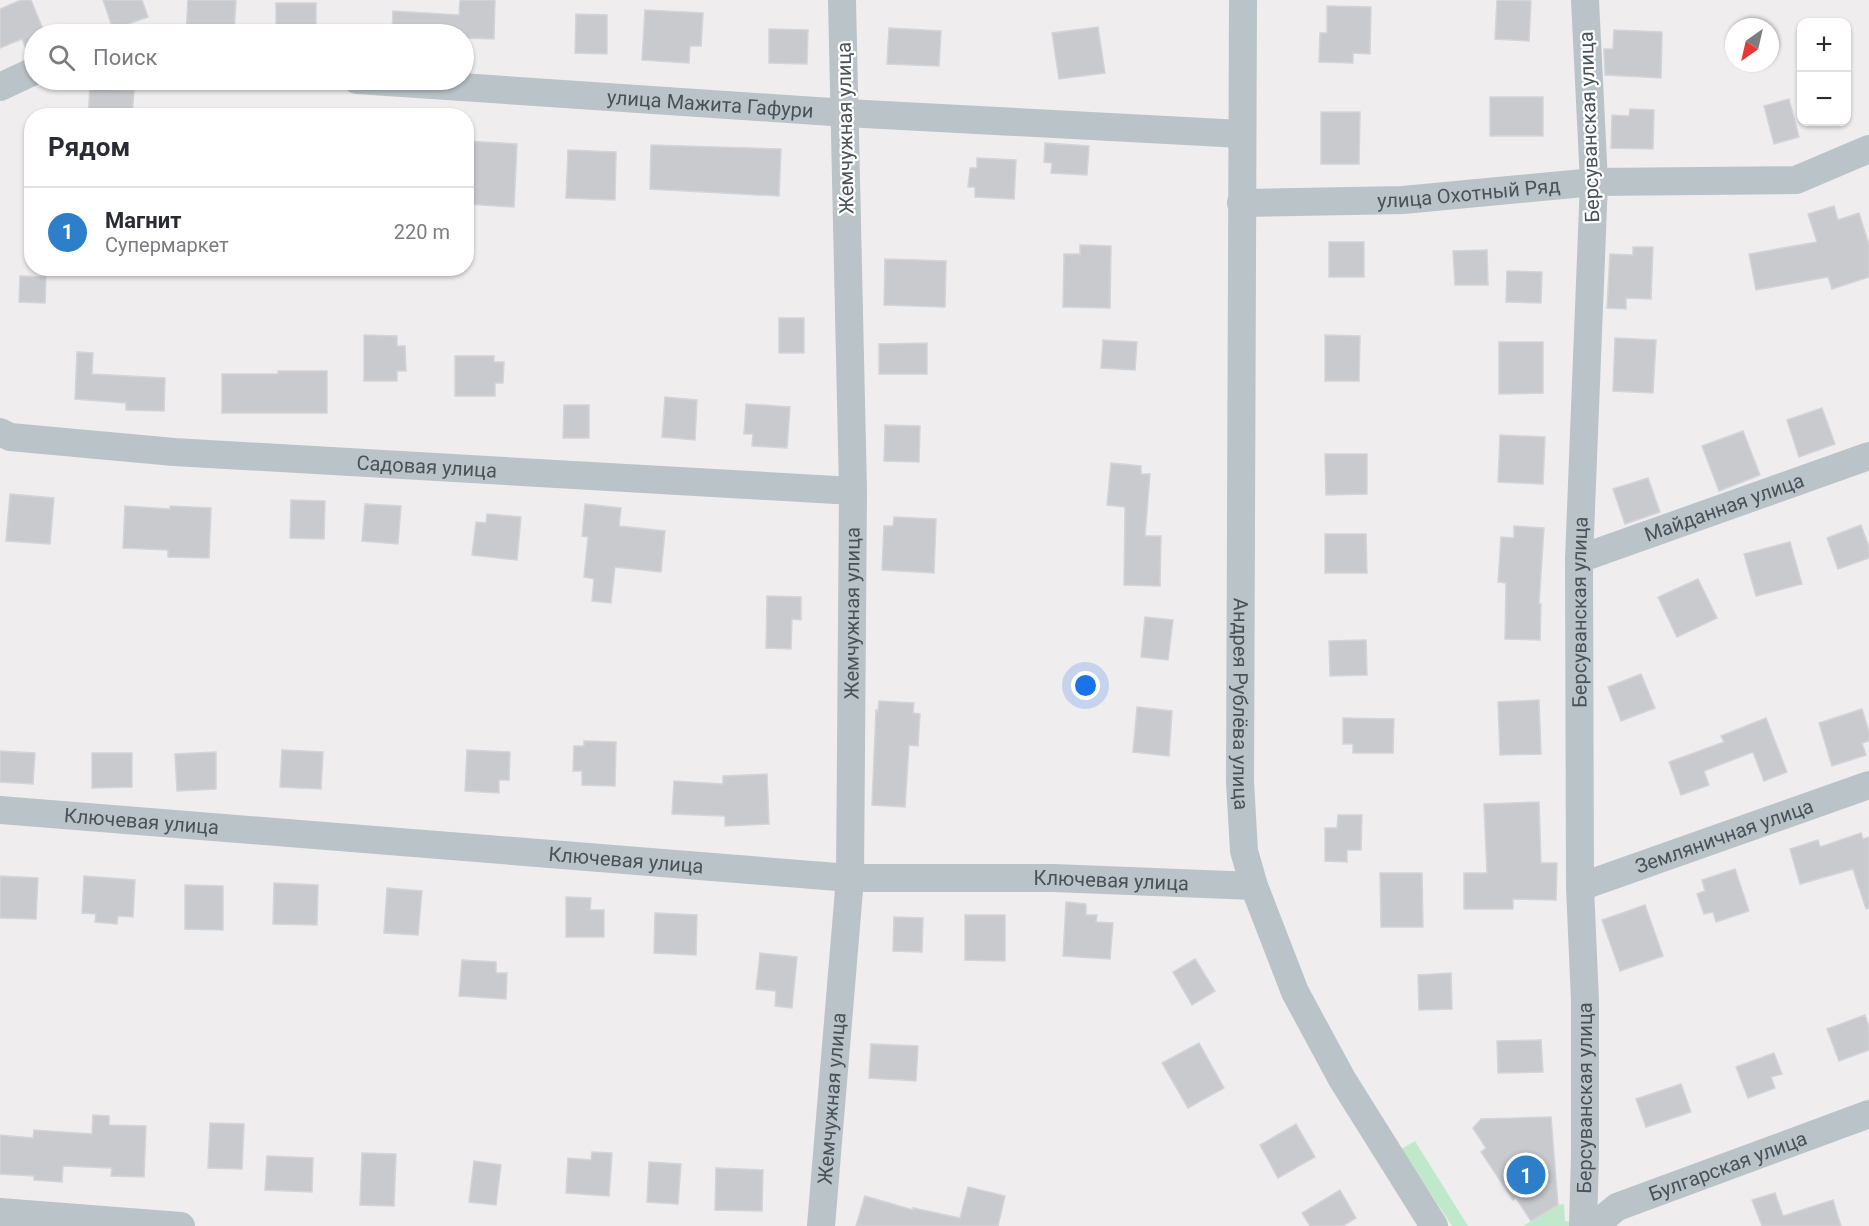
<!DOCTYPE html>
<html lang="ru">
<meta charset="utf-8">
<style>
body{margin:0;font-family:Roboto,sans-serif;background:#f2f2f3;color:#2b2b33}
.controls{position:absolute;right:18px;top:18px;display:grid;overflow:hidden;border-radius:12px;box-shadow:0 2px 4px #0004}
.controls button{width:54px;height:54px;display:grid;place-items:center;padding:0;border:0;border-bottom:2px solid #e1e1e2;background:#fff;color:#2b2b33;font:30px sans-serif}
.compass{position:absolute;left:1725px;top:18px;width:54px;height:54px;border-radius:50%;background:#fff;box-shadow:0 2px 4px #0004;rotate:214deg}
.you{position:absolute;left:1086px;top:686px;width:21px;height:21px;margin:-15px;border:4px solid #fff;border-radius:50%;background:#1a73e8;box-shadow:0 0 0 9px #1a73e833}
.badge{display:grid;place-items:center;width:39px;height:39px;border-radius:50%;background:#2d7fca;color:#fff;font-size:20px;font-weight:700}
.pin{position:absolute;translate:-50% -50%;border:3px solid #fff;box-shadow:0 2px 6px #0006}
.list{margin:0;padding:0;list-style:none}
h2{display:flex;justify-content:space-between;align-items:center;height:78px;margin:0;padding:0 24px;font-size:26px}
h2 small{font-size:20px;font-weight:400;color:#7c7c81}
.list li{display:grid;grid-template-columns:39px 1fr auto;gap:18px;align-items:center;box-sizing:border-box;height:90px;padding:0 24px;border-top:2px solid #e1e1e2}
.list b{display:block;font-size:22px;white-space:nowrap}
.list p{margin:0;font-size:20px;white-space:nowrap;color:#7c7c81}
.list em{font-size:20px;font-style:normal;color:#7c7c81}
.icon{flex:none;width:33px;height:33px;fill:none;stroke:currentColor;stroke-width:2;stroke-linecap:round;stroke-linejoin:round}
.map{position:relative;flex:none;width:1869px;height:1226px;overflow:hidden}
.search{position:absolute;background:#fff;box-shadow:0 2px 4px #0004;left:24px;top:24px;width:450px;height:66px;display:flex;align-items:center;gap:15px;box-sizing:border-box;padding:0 21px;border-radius:33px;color:#7c7c81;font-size:22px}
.panel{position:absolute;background:#fff;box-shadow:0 2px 4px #0004;left:24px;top:108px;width:450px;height:168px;border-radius:24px}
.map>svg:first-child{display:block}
.green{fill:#c0e9cc}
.building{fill:#c8cace;stroke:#d2d4d8;stroke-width:1.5}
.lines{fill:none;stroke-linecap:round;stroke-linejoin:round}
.minor{stroke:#bac3c8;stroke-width:28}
.labels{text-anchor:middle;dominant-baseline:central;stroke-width:4.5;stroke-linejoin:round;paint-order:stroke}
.street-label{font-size:20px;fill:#485258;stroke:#fff}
</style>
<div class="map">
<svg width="1869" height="1226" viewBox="0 0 1869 1226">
<rect width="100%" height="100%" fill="#f0edee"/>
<g class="green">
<polygon points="1415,1141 1468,1226 1452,1226 1401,1149"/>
<polygon points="1564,1204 1565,1221 1570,1222 1569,1226 1523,1226 1558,1205"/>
</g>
<g class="building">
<polygon points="21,0 31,0 45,34 34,34 34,55 29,56 22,39 0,48 0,9"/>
<polygon points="103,0 142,0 148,17 113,29"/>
<polygon points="188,0 236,0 234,34 186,34"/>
<polygon points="460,0 495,0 494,39 464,38 464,34 392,34 393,11 459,15"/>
<polygon points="1497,0 1531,1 1529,41 1495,39"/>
<rect x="276" y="3" width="40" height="31"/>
<polygon points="1327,6 1371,7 1370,54 1353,53 1353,63 1319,62 1320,33 1327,33"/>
<polygon points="645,10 703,13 701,46 690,46 689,63 642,60"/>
<polygon points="576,14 607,15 607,54 575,53"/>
<polygon points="1098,27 1105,73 1059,79 1052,33"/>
<polygon points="889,28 941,31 939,66 887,64"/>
<polygon points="769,29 808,30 807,64 769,63"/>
<polygon points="1614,30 1662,32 1661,78 1605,75 1604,49 1613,49"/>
<polygon points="90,88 134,91 132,116 88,116"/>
<rect x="1490" y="97" width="53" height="39"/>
<polygon points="1789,99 1799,137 1774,144 1764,106"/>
<polygon points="1630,109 1654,110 1653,149 1611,148 1612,115 1629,116"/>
<polygon points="1321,112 1360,112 1359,164 1321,164"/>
<polygon points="466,141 517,144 514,207 466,204"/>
<polygon points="1045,143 1089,146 1087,175 1051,173 1052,163 1044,162"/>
<polygon points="651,145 781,149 779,196 650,189"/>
<polygon points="568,150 616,152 615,200 566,198"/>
<polygon points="977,158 1016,160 1014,199 975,197 975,187 968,187 970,168 977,168"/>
<polygon points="1834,206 1838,220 1859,213 1869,245 1869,277 1832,289 1828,277 1756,290 1749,254 1817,242 1808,214"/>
<rect x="1329" y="242" width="35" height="35"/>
<polygon points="1080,245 1111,246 1110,308 1063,307 1064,254 1080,254"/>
<polygon points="1633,247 1653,247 1651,299 1626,298 1626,309 1607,308 1610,254 1633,255"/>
<polygon points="1487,250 1488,285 1455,285 1453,251"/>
<polygon points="885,259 946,261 945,307 884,305"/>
<polygon points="1507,271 1542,272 1541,303 1506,302"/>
<polygon points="20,276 46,277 45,303 19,302"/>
<rect x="779" y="318" width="25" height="35"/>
<polygon points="364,335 397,336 397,346 405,346 406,371 397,371 397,381 364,381"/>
<polygon points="1325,335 1360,336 1359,381 1325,381"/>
<polygon points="1615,338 1656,340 1653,393 1613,391"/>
<polygon points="1103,340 1137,342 1135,370 1101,368"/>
<polygon points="1499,342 1543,342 1543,393 1499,394"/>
<polygon points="927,343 927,374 879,374 879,344"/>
<polygon points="77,352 93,353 92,374 165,378 164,411 126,410 126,403 75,399"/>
<polygon points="455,356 494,356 494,362 504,362 503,383 495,383 495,396 455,396"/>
<polygon points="278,371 327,371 327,413 222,413 222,374 278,374"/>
<polygon points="665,397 697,400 695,440 662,437"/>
<polygon points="746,404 790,407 787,448 752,446 753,434 744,434"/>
<polygon points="564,405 589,405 589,438 563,438"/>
<polygon points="1822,408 1835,444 1799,457 1787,420"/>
<polygon points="885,425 920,426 919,462 884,461"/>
<polygon points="1743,431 1760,475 1719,491 1702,446"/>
<polygon points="1500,435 1545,437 1543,484 1498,482"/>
<polygon points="1325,454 1367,454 1367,494 1326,495"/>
<polygon points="1111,463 1141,466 1141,474 1150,474 1145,536 1161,536 1160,586 1124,585 1125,507 1107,505"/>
<polygon points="1648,478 1660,512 1625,524 1613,489"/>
<polygon points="10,494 54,498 50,544 6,541"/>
<polygon points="291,500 325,501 324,539 290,538"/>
<polygon points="365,504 401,506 398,544 362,541"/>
<polygon points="585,504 621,508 619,526 665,531 661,572 615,567 611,603 592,601 594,579 584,577 588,537 582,536"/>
<polygon points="125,506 170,509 170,506 211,508 209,558 168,557 168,550 123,548"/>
<polygon points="487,514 521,517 517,560 472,555 476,522 486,523"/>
<polygon points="894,517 936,519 934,573 882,570 884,526 893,526"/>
<polygon points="1861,525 1869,547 1869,558 1838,569 1827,538"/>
<polygon points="1514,526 1544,528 1539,604 1541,604 1540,640 1505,639 1506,583 1498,582 1501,537 1514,538"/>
<polygon points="1325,534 1366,534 1367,573 1325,573"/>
<polygon points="1790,542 1802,584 1756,596 1744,554"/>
<polygon points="1698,579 1717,618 1677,637 1658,597"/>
<polygon points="767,596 801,597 801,620 792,619 791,649 766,648"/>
<polygon points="1145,617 1173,620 1168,660 1141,657"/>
<polygon points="1366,640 1367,675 1330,676 1329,641"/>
<polygon points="1641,674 1655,708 1621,721 1608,687"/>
<polygon points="1539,700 1541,754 1500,755 1498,702"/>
<polygon points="879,701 914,703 913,713 920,714 918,746 909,745 905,807 872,805 876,710 878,711"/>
<polygon points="1137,707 1172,711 1169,756 1133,752"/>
<polygon points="1862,709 1869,732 1869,741 1862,743 1866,755 1832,766 1819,723"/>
<polygon points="1343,718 1394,719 1393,753 1353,753 1353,744 1343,744"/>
<polygon points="1766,718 1787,772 1764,781 1753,752 1704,771 1709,785 1681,795 1669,762 1724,742 1721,736"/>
<polygon points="584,741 616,742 615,786 582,785 582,771 573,771 574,746 584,746"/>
<polygon points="282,750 323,752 321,789 280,787"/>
<polygon points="467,750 510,752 509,780 499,780 499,793 465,791"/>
<polygon points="0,751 35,753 33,784 0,782"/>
<polygon points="216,752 216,789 177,791 175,754"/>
<polygon points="92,753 132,753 132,787 92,788"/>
<polygon points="767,774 769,824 725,826 725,816 672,814 674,781 723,784 723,776"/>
<polygon points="1539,802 1541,863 1557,863 1556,900 1513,899 1513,909 1464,909 1464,873 1487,873 1484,804"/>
<polygon points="1338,815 1362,815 1361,850 1347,850 1347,862 1325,861 1325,828 1337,828"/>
<polygon points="1861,833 1863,839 1869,837 1869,908 1866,909 1853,869 1800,884 1790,849 1818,840 1820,847"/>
<polygon points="1735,869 1749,911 1716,922 1713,912 1704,914 1697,894 1705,891 1702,880"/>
<polygon points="1380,873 1422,873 1423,927 1381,927"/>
<polygon points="0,876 38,878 36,919 0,918"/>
<polygon points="84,876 135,880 133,917 118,916 117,924 95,922 96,914 82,913"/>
<polygon points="274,883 318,885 317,925 273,924"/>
<polygon points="185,885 223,886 223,930 185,929"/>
<polygon points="387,888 422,891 418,935 384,933"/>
<polygon points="566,897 591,898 590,910 604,910 604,937 566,937"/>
<polygon points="1066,902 1086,904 1086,915 1097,915 1096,922 1113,923 1110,959 1063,956"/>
<polygon points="1645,905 1663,956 1620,971 1602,920"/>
<polygon points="655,913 697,915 696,955 654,953"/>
<polygon points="965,915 1005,915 1005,961 965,960"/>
<polygon points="894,917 923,918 922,952 893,951"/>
<polygon points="760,953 797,957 792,1008 775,1006 776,991 756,989"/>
<polygon points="1195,959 1215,991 1192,1005 1173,972"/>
<polygon points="462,960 496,962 496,973 507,973 506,999 459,996"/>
<polygon points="1451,973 1452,1009 1419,1010 1418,975"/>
<polygon points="1865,1015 1869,1027 1869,1050 1839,1061 1827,1029"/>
<polygon points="1541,1040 1543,1072 1498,1073 1497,1041"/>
<polygon points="1199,1043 1224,1088 1188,1108 1162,1063"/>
<polygon points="871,1044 918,1046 916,1081 869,1078"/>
<polygon points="1774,1053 1782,1074 1771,1077 1775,1088 1748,1098 1736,1067"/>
<polygon points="1681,1084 1691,1112 1646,1127 1636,1099"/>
<polygon points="93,1115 109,1116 109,1125 146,1126 144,1177 111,1176 112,1168 63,1166 62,1182 34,1180 34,1176 0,1174 0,1135 33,1138 34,1130 92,1134"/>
<polygon points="1551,1117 1558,1205 1531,1221 1516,1198 1513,1200 1481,1152 1486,1148 1473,1128 1481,1119"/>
<polygon points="210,1123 244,1124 242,1169 208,1168"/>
<polygon points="1296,1124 1315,1157 1278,1178 1260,1145"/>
<polygon points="592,1152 612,1153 609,1196 566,1193 568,1158 591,1160"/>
<polygon points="362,1153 396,1154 394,1206 360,1205"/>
<polygon points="267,1156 313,1158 312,1192 265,1190"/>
<polygon points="474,1161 501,1165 496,1205 469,1202"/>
<polygon points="649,1162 681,1164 678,1204 647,1202"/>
<polygon points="716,1168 763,1170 762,1211 715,1210"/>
<polygon points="968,1187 1005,1196 998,1226 856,1226 865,1196 913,1210 913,1208 960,1218"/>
<polygon points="1340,1190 1356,1218 1343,1226 1310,1226 1302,1213"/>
<polygon points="1775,1193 1783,1216 1833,1200 1841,1226 1762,1226 1752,1200"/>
</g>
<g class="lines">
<g class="minor">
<path id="s1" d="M1243,0L1240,782L1244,851L1254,886L1295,992L1342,1079L1434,1226"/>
<path id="s2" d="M357,80L846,113L1242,134"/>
<polyline points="0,87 34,71"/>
<path id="s3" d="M1241,203L1403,200L1594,182L1796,180L1869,149"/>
<path id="s4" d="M0,432L10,437L174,452L853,491"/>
<path id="s5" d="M1579,559L1869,456"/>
<path id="s6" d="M0,810L850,878H1054L1254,886"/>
<path id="s7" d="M1580,887L1869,785"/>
<polyline points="0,1212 181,1226"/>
<path id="s8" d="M821,1226L850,878L853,491L842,0"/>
<path id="s9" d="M1583,1226L1585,1154V1001L1580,887L1579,559L1594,182L1585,0"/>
<path id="s10" d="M1594,1226L1617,1207L1869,1114"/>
</g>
</g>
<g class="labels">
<g class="street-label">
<text stroke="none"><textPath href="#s2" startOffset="354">улица Мажита Гафури</textPath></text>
<text transform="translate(1589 127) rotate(-92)">Берсуванская улица</text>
<text transform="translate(845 128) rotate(-91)">Жемчужная улица</text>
<text stroke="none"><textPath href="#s3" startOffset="228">улица Охотный Ряд</textPath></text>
<text stroke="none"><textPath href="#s4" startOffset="429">Садовая улица</textPath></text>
<text stroke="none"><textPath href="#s5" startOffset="154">Майданная улица</textPath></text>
<text stroke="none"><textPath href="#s9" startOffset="614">Берсуванская улица</textPath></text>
<text stroke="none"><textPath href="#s8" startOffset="614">Жемчужная улица</textPath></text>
<text stroke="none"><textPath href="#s1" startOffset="704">Андрея Рублёва улица</textPath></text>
<text stroke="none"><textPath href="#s6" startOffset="142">Ключевая улица</textPath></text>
<text stroke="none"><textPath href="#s7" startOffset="153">Земляничная улица</textPath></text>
<text stroke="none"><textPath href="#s6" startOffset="628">Ключевая улица</textPath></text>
<text stroke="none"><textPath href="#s6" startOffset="1114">Ключевая улица</textPath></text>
<text stroke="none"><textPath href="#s8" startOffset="128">Жемчужная улица</textPath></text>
<text stroke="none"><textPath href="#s9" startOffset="128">Берсуванская улица</textPath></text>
<text stroke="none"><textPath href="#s10" startOffset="148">Булгарская улица</textPath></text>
</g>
</g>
</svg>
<div class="controls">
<button>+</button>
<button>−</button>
</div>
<svg class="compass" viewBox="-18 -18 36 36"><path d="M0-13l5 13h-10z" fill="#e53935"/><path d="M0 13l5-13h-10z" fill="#7c7c81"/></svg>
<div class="you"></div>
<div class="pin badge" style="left:1526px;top:1175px">1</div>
<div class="search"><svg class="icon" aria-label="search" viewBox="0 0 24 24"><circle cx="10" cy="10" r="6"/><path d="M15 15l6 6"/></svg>Поиск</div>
<section class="panel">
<h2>Рядом<small></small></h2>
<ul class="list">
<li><span class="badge">1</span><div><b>Магнит</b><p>Супермаркет</p></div><em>220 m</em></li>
</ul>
</section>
</div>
